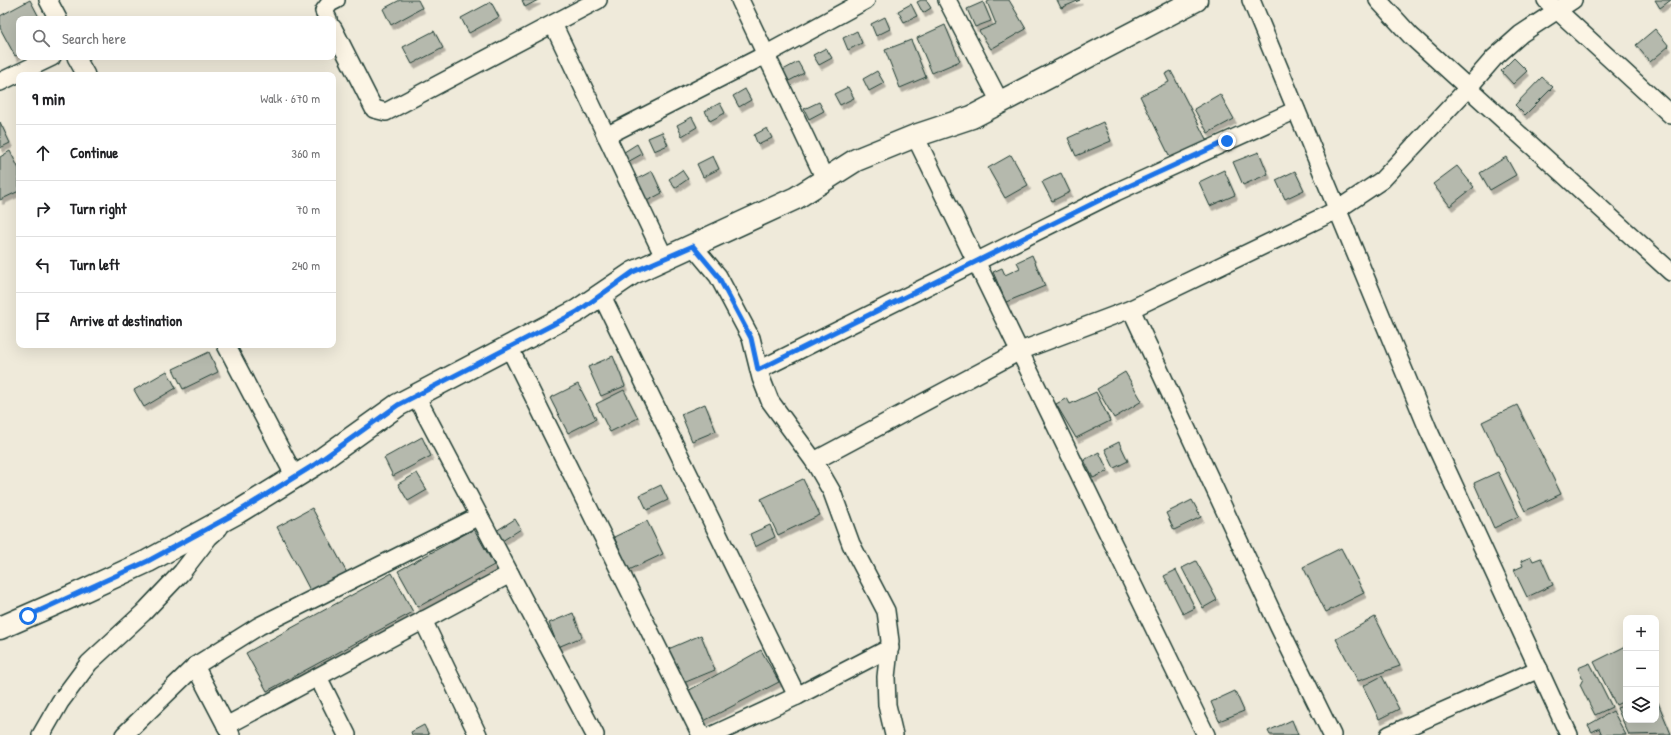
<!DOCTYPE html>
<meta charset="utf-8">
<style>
body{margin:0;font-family:"Patrick Hand",sans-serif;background:#f2f2f2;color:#202124}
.controls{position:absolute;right:12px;bottom:12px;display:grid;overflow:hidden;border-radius:8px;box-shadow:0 4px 16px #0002}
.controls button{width:36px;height:36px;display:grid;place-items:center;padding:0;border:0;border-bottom:1px solid #e0e0e0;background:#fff;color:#202124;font:20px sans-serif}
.stop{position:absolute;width:12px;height:12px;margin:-9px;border:3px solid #1a73e8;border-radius:50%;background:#fff}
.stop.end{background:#1a73e8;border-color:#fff;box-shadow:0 1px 4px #0008}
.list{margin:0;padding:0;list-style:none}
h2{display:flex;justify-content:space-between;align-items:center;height:52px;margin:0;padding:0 16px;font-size:17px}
h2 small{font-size:13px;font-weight:400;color:#757577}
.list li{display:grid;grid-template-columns:26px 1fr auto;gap:12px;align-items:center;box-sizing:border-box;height:56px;padding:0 16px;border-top:1px solid #e0e0e0}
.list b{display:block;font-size:15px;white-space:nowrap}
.list em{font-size:13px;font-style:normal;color:#757577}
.icon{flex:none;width:22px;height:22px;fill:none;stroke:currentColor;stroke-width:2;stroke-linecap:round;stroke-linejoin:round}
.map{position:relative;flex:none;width:1671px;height:735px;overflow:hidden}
.search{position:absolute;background:#fff;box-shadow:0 4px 16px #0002;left:16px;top:16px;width:320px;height:44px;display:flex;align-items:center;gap:10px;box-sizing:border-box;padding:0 14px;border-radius:8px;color:#757577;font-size:15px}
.panel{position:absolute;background:#fff;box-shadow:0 4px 16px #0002;left:16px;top:72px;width:320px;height:276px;border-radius:8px}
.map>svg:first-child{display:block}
.building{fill:#b5b9ad;stroke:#1f3d34;filter:url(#shadow)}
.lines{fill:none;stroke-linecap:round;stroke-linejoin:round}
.minor-casing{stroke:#1f3d34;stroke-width:20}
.major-casing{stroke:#1f3d34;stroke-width:25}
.minor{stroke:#fcf5e5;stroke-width:17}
.major{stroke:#fcf5e5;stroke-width:22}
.route{stroke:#1a73e8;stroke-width:5}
</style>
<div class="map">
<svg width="1671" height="735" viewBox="0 0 1671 735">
<defs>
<filter id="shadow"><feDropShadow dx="2.5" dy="4.5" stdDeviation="0" flood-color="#0004"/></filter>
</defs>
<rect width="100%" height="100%" fill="#efeada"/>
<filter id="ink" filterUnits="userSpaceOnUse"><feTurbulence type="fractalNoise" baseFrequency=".025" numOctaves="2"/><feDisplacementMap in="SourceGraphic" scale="8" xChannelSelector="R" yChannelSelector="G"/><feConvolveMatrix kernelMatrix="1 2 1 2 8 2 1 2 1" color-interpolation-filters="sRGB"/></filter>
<g filter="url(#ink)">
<g class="building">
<polygon points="30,0 40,19 19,19 19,54 15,56 0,28 0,16"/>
<polygon points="400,0 418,0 422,8 391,25 383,9"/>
<polygon points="522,0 538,0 525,7"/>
<polygon points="921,0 926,0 931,8 923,13 917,2"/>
<polygon points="991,0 1009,0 1026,29 991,49 979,31 996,24 987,2"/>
<polygon points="1057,0 1080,0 1061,8"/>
<polygon points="1655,0 1671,0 1660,8"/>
<polygon points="491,2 499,17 469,33 461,18"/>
<polygon points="983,2 991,21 975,27 967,9"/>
<polygon points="911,4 917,16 904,22 898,11"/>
<polygon points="885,17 890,29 876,36 871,24"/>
<polygon points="945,25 960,61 932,73 917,38"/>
<polygon points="1655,29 1669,46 1650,62 1636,45"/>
<polygon points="434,31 443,48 412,64 403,47"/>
<polygon points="857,31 862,43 848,50 843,38"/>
<polygon points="911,40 926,77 900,88 885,50"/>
<polygon points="826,48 832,58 819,65 813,55"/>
<polygon points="1514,58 1527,71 1513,84 1501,71"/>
<polygon points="798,62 804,73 789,81 783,70"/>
<polygon points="877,71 884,83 869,91 863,79"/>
<polygon points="1171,71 1207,141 1171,159 1140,96 1169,82 1165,74"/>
<polygon points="1542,77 1553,87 1525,115 1515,105"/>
<polygon points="848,87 854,98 840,105 834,94"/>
<polygon points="745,89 751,100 739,107 733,96"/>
<polygon points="1220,94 1234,119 1208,133 1194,109"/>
<polygon points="819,102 824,111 809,119 804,109"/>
<polygon points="720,103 725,113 710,121 705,111"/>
<polygon points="692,117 697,127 682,136 677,125"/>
<polygon points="0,122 10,143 0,148"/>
<polygon points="1103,122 1111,141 1076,156 1068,138"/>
<polygon points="767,128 772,138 758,145 754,135"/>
<polygon points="662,132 668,145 654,151 648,138"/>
<polygon points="637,144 642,154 626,163 621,154"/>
<polygon points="10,151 19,169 19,191 0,200 0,157"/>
<polygon points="1259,152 1268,174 1243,185 1233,162"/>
<polygon points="1011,155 1028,185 1005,198 988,168"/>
<polygon points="713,156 719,169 703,177 697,164"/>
<polygon points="1506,157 1516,175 1490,190 1480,173"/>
<polygon points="1457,166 1474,187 1450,206 1433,184"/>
<polygon points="682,170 688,179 675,188 669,179"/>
<polygon points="1224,170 1235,195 1210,206 1199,182"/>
<polygon points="652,171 662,193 645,202 635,180"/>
<polygon points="1295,171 1304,190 1285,199 1276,180"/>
<polygon points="1061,173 1070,192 1052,201 1042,182"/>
<polygon points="1032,255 1045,286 1006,302 993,272 1002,268 1005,275 1020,268 1017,262"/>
<polygon points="209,352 218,372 183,389 173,369"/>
<polygon points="613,356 625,386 601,396 588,367"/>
<polygon points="167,371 176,388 144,407 134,390"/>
<polygon points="1125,372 1142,401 1114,418 1097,389"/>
<polygon points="578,384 596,419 568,433 550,398"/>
<polygon points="624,390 638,418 610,432 596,404"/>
<polygon points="1096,392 1110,421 1076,438 1056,404 1067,398 1070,404"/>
<polygon points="705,404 716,431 692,441 681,414"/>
<polygon points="1517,405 1561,494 1525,511 1482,422"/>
<polygon points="422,437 431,456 393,476 384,458"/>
<polygon points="1119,442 1128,461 1114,468 1105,449"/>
<polygon points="1099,452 1108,471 1093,478 1084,460"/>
<polygon points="1498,472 1519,516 1494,528 1474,483"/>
<polygon points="417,473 427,490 408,501 398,484"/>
<polygon points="803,479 820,515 778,535 761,499"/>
<polygon points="661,485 668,500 647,510 640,495"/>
<polygon points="1192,500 1201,517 1174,530 1166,513"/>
<polygon points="312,508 348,575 312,594 277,527"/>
<polygon points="515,519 521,529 502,541 496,531"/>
<polygon points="647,521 663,554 629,570 614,537"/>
<polygon points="770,525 775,537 755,547 750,534"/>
<polygon points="474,529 494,565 418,607 398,571"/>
<polygon points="1341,548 1364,593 1326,612 1303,567"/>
<polygon points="1531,557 1533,561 1541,558 1553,585 1527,597 1514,570 1523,566 1521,561"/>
<polygon points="1196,561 1217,600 1203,608 1182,568"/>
<polygon points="1176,570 1195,608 1183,614 1164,576"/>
<polygon points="392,573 413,612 267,691 246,653"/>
<polygon points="573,613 582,637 558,647 549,623"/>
<polygon points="1375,617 1400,666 1358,681 1336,639"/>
<polygon points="701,635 715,670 681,684 666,650"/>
<polygon points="1626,646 1626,700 1616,705 1594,662"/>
<polygon points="761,650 779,682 700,723 686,692"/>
<polygon points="1590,663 1612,707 1595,715 1580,685 1583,679 1578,668"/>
<polygon points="1382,676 1399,709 1379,719 1363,686"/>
<polygon points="1235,691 1244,711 1219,721 1211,702"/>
<polygon points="1656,698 1671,734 1629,735 1617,708 1626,705 1626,720 1656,720"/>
<polygon points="1613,711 1626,735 1602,735 1599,728 1592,732 1588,725"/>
<polygon points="1292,720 1298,735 1270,735 1268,731"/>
<polygon points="424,725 429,735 412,735 411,732"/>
</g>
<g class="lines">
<defs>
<g id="minor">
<polyline points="48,0 58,19"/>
<polyline points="740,0 825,179"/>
<polyline points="947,0 1000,102"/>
<polyline points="1251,0 1428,429 1569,735"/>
<polyline points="1378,0 1411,36 1671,272"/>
<polyline points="1546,0 1671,115"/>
<polyline points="328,19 324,11 330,3 336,0"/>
<polyline points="553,24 665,259"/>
<polyline points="333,28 374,109 386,112 598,0"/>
<polyline points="76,57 86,75"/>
<polyline points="0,82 52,57"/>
<polyline points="606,136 765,55 866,0"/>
<polyline points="915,136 1206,735"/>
<polyline points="693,246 718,276 751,338 761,378 770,401 814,461 832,492 851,544 886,611 890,641 886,677 887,705 894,735"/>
<polyline points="601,294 797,696"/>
<polyline points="1131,309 1279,627 1332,735"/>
<polyline points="226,345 295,477"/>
<polyline points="509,347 701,735"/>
<polyline points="759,370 1116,192 1296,110"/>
<polyline points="416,396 595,735"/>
<polyline points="814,461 1020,351 1131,309 1337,210 1382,180 1468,88 1494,58 1521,34 1573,0"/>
<polyline points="423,620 478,735"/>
<polyline points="195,666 231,735"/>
<polyline points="318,677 347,735"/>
<polyline points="226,726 510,574"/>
<polyline points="41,735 60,702 89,663 143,613 182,572 209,537 219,528"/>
<polyline points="124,735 195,666 259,626 479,516"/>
<polyline points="713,735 797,696 890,648"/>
<polyline points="1389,735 1539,669"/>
</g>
<polyline id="major" points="0,628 55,604 148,561 238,512 314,465 398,405 577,311 633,273 796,198 856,160 915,136 972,117 1196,0"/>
</defs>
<use href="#minor" class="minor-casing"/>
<use href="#major" class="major-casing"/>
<use href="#minor" class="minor"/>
<use href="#major" class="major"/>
</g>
</g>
<g class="lines" filter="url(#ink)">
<polyline class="route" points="28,616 148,561 238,512 314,465 398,405 577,312 633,272 693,246 718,276 751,338 758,370 1116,192 1227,141"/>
</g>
</svg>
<div class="controls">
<button>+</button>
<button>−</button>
<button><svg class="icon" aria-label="layers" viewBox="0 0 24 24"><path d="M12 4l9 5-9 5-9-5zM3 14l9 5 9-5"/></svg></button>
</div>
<div class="stop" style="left:28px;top:616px"></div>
<div class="stop end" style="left:1227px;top:141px"></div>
<div class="search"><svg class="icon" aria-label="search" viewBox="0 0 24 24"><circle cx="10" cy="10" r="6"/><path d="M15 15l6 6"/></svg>Search here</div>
<section class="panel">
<h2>9 min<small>Walk · 670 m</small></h2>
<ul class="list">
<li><svg class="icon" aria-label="ahead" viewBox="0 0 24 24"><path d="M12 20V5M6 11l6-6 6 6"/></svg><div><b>Continue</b></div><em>360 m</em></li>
<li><svg class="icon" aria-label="right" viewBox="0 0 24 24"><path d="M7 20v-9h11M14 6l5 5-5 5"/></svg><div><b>Turn right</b></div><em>70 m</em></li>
<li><svg class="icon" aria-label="left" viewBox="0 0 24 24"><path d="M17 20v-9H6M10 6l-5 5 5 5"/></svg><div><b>Turn left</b></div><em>240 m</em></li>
<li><svg class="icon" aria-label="arrive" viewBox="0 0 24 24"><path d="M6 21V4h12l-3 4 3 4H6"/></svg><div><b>Arrive at destination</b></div></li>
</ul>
</section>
</div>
